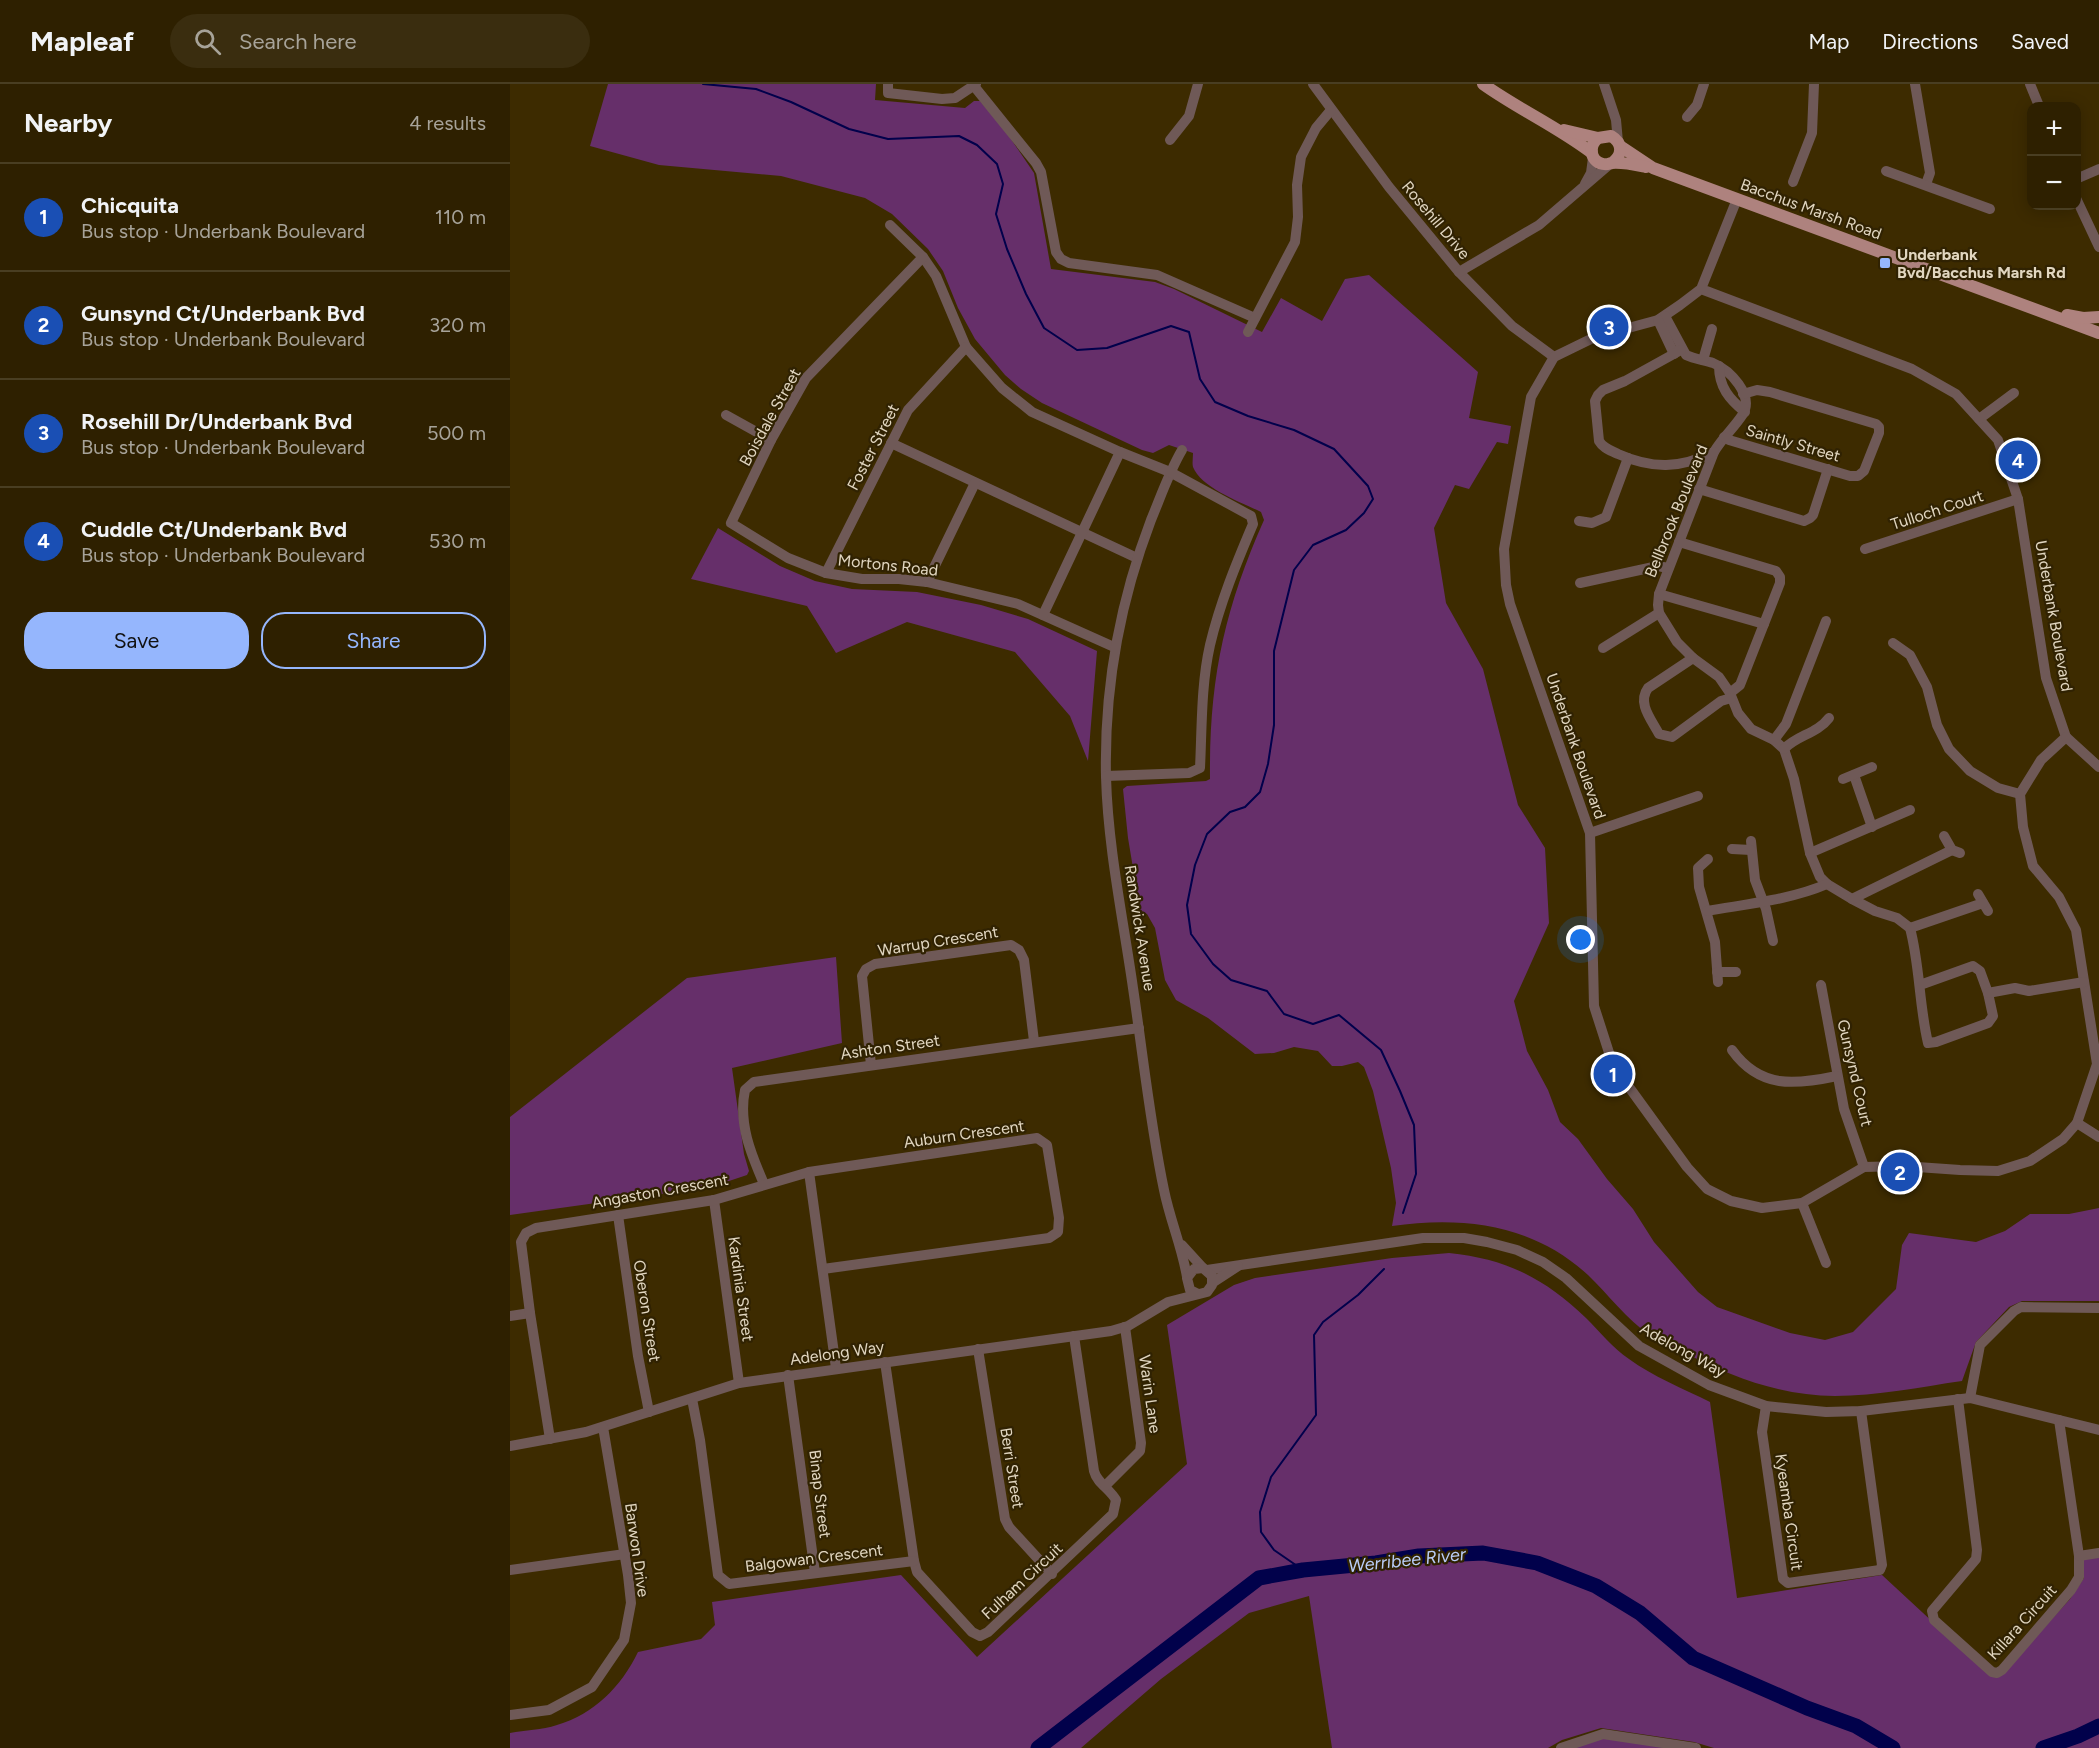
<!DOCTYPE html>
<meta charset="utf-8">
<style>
body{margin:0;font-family:Figtree,sans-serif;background:#3a2d0f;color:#f1f3f6}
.controls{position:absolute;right:18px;top:18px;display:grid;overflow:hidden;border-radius:12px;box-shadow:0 3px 15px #0003}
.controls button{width:54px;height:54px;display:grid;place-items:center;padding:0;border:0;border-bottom:2px solid #493e22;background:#2e2000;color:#f1f3f6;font:30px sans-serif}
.you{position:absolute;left:1071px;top:856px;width:21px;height:21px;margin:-15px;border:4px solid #fff;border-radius:50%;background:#1a73e8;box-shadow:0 0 0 9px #1a73e833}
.badge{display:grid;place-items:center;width:39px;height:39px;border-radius:50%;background:#95b6fd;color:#fff;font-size:20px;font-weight:700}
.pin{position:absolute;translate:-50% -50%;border:3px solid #fff;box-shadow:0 2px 6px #0006}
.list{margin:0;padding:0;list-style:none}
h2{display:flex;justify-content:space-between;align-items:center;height:78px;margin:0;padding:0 24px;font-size:26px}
h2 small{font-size:20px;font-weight:400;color:#a7a399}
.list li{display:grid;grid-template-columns:39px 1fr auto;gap:18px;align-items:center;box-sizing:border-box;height:108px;padding:0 24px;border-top:2px solid #493e22}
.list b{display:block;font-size:22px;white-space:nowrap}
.list p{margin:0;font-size:20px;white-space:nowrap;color:#a7a399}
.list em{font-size:20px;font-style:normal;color:#a7a399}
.actions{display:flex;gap:12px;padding:18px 24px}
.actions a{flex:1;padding:14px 0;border:2px solid #95b6fd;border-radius:24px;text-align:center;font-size:21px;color:#95b6fd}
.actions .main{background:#95b6fd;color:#111}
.icon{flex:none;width:33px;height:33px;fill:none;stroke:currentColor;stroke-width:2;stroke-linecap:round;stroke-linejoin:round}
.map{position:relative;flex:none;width:1589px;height:1664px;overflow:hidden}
header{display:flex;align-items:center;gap:36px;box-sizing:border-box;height:84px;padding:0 30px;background:#2e2000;border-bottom:2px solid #493e22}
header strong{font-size:28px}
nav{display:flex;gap:33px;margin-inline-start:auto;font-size:21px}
.search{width:420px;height:54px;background:#3a2d0f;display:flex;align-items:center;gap:15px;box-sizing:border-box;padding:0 21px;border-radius:33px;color:#a7a399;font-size:22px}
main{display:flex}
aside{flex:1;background:#2e2000}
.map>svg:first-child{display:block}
.green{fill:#662f6a}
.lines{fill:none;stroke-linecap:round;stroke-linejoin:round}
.stream{stroke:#01014b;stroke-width:2}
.river{stroke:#01014b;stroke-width:15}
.minor{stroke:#6f5957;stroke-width:10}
.major{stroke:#ae827e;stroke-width:12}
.poi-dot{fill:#95b6fd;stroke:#302202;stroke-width:2}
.labels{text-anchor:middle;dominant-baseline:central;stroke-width:4.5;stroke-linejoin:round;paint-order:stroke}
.street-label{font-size:16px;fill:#e1d6c0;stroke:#302202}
.poi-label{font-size:16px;font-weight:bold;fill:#e1d6c0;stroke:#302202;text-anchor:start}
.water-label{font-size:18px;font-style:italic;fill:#b9cdf7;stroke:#302202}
</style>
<header>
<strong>Mapleaf</strong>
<div class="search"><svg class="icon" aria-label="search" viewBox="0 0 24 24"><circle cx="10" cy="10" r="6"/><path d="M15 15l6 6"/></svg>Search here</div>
<nav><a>Map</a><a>Directions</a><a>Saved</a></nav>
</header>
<main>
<aside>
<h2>Nearby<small>4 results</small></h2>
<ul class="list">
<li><span class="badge" style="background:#1a4fb4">1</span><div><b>Chicquita</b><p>Bus stop · Underbank Boulevard</p></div><em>110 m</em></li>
<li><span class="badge" style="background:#1a4fb4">2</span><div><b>Gunsynd Ct/Underbank Bvd</b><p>Bus stop · Underbank Boulevard</p></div><em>320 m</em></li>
<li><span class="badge" style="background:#1a4fb4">3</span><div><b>Rosehill Dr/Underbank Bvd</b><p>Bus stop · Underbank Boulevard</p></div><em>500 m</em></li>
<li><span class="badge" style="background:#1a4fb4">4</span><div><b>Cuddle Ct/Underbank Bvd</b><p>Bus stop · Underbank Boulevard</p></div><em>530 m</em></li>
</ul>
<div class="actions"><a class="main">Save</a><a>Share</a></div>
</aside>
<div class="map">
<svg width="1589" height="1664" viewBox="0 0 1589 1664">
<rect width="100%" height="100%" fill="#3d2b00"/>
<g class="green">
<path d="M98,0H366L365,16L455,24L464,17H470L494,45L524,89L541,185L645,198L664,205L752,248L771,214L812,237L835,195L859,191L968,288L959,334L1001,342L998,360L987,358L959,405L945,401L924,444L936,519L973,585L1008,721L1035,764L1039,839L1004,917L1017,967L1038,1006L1050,1038L1068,1055L1097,1095L1123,1125L1144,1158L1188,1208L1207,1223L1280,1249L1315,1256L1343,1248L1386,1205L1392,1161L1399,1149L1466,1158L1495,1147L1520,1130H1559L1589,1124V1217H1512L1499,1223L1466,1258L1452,1297C1410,1303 1367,1312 1325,1312C1270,1312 1220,1292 1173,1268C1162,1262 1151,1258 1140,1251C1117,1236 1098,1210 1078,1191C1022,1140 953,1132 882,1142L886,1119L881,1084L863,1007L854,983L848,978L832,982H822L808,967L784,963L764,969L745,970L698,934L666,916L655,896L645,844L637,830L630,826L618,754L613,705L617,702L696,697L700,695C699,596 714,526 754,436L751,428C733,419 691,404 683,383C682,379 683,374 683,369L659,361L643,369L632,366L532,319L511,305L495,291L465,255L448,224L433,187L418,165L382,130L355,114L271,92L149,81L80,62Z"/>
<polygon points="208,444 270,482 305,497 342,505 407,508 471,521 518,535 587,567 578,677 560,632 505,568 397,538 326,569 297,522 181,495"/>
<polygon points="326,873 332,959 222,984 234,1070 239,1087 237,1091 201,1103 0,1131 0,1033 177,894"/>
<path d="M939,1169C997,1175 1034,1194 1076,1234C1090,1248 1103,1264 1119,1275C1142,1292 1174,1305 1200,1318L1227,1514L1372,1491L1480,1591L1492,1590L1560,1515L1574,1494L1573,1475L1589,1472V1664H1204L1184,1658L1091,1644L1052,1656L1038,1664H822L799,1512L739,1529L651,1595L571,1664H0V1649C15,1646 32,1646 47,1641C84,1630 111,1603 128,1568L191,1555L205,1541L202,1518L391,1491L467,1573L677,1380L657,1241L724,1201L745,1194L882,1174Z"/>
<polygon points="1093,1654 1159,1664 1063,1664"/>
</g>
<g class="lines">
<g class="stream">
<polyline points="193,0 246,5 281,18 339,45 378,55 449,52 467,61 487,80 493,100 486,130 497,165 516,210 534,244 567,266 597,264 661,242 679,248 690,295 705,318 738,332 784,346 824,365 858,402 863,415 854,429 836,446 803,461 784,486 764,567 764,641 758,680 750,708 735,723 720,728 697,750 685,781 677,821 681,850 703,880 721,896 757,907 774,930 803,940 829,931 871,966 890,1007 904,1041 906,1090 893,1129"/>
<polyline points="793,1486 764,1466 751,1448 750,1428 761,1393 806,1331 804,1251 813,1238 848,1211 874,1185"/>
</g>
<g class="river">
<polyline points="528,1664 749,1494 793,1486 866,1479 909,1472 973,1469 1027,1479 1086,1502 1130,1529 1183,1574 1297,1624 1346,1642 1383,1664"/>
<polyline points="1533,1664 1568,1652 1589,1642"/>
</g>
<g class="minor">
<polyline points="378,0 378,9 432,15 445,14 466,0"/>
<polyline points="803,0 879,103 949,188 1002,242 1044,273"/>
<polyline points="1094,0 1106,36 1108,58"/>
<polyline points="1405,0 1420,89 1416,100"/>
<polyline points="1520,0 1529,22"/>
<polyline points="464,2 526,79 531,88 546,168 551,175 559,179 647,191 745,234"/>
<polyline points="1177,33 1187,21 1194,0"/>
<polyline points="660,56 679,32 688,0"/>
<polyline points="1376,87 1480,125"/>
<polyline points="1566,95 1589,85"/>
<polyline points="1283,98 1302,49 1304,0"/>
<polyline points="1075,100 1081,89 1083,74"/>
<polyline points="1566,114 1589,163"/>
<polyline points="380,141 413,173 426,192 456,263 492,304 522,328 610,368"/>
<polyline points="413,173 296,294 261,356 221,439 278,474 316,489 352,495 389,495 417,498 508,520 604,563"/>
<polyline points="949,188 1029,141 1100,80"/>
<polyline points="1191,205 1402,285 1446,310 1488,356 1508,415 1536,594 1556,653 1531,676 1510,710 1513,743 1523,782 1549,813 1566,846 1587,980 1567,1039 1553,1055 1520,1077 1488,1087 1450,1086 1393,1082 1354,1083 1292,1119 1252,1124 1221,1117 1197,1105 1177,1083 1103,981 1084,922 1080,749 1000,520 996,501 994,465 1021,313 1044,273 1085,253 1148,236 1170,221 1191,205 1227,115"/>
<path d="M1155,232L1176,271C1184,275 1194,276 1203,279C1220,286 1244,311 1233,330C1224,344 1212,354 1204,368L1149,510L1148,521L1149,529L1167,558L1183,574L1209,593L1220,609L1228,629L1241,645L1264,656L1274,665L1284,695L1300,769L1310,793L1317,800L1342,815L1365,827L1387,834L1400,844C1410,882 1409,921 1418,959L1426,958L1478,939L1483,932L1478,909L1470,887L1463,882L1410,901"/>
<polyline points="1148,236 1164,270"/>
<polyline points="738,248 785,158 788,133 787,101 791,73 806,44 821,26"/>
<path d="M1171,266L1115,297L1093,306L1088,311L1085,317L1089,357C1093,364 1100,366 1108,370C1142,385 1170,385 1204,368"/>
<polyline points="1193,276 1202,245"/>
<path d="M1209,282C1209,303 1219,315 1235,328"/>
<polyline points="216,331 261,356"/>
<polyline points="1469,335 1504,309"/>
<polyline points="1214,353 1219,356 1340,392 1348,392 1354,387 1369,349 1369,343 1366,340 1260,308 1247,306 1233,310"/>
<polyline points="381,359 627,474"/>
<path d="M672,366C659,388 651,412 641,436C609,520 594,603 596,693C598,764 613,834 623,904C633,971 640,1039 654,1106C660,1136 672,1163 677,1193"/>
<polyline points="1189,405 1294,437 1300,434 1303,431 1318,385"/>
<polyline points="1069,437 1082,439 1096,433 1118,374"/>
<polyline points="1169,458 1266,487 1270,493 1270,499 1230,601 1220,609"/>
<polyline points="1355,465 1508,415"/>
<polyline points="316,489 398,326 456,263"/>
<polyline points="417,498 465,399"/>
<polyline points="1070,499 1148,482 1158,484"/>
<polyline points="1149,510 1254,540"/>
<path d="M533,531L610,368L660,388L741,432L743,440C726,480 710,519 700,561C691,601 692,643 690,684L679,689L596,692"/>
<polyline points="1383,559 1400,571 1417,603 1427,641 1439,665 1460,687 1488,704 1510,710"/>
<polyline points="1093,564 1149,529"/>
<path d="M1183,574L1138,604C1127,619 1141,635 1149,650L1162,653L1211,617L1221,614"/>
<polyline points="1556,653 1589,683"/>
<polyline points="1264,656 1276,640 1316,537"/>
<path d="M1274,665C1287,651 1307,650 1319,634"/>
<polyline points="1344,691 1362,743"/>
<polyline points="1333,695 1362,683"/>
<polyline points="1080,749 1188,712"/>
<polyline points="1434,752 1442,766 1450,769"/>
<polyline points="1241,757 1245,796 1256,825 1263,857"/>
<polyline points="1222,765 1241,766"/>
<polyline points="1300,769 1400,726"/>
<polyline points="1198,775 1188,784 1189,803 1205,858 1208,898"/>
<polyline points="1468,810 1478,827"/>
<polyline points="1342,815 1442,766"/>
<path d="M1197,827C1236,820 1280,816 1317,800"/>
<polyline points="1400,844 1473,819"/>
<polyline points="1207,888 1226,888"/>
<polyline points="1311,901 1334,1025 1354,1083"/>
<polyline points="1478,909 1505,904 1519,907 1574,898"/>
<path d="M1222,966C1250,1005 1285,1001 1327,992"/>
<polyline points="361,981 352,892 356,885 365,880 501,861 509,866 514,876 524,957"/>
<polyline points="1567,1039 1589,1053"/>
<polyline points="299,1088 527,1054 537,1061 549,1134 548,1148 539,1154 313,1185"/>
<path d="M254,1100C241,1070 228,1039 235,1006L244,998L629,944"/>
<polyline points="204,1116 229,1299"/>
<polyline points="1292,1119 1316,1179"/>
<polyline points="108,1131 128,1272 139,1328"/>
<polyline points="672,1161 693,1184"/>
<polyline points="697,1186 913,1154 954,1154 977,1158 1007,1166 1033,1178 1056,1194 1129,1262 1199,1301 1256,1322 1316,1328 1351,1327 1460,1314 1589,1346"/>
<polyline points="702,1199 728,1182"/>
<polyline points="0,1232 20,1229"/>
<polyline points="468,1265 495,1435 499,1443 542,1490"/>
<path d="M375,1278L404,1477L407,1488L462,1548L470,1552L478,1548L603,1430L606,1416C600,1405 587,1399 584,1387L564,1252"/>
<polyline points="278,1291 305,1489"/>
<polyline points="1460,1314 1470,1261 1504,1227 1511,1223 1589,1224"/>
<polyline points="182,1315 190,1356 208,1491 219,1500 404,1477"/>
<polyline points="1448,1315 1467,1466 1466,1475 1422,1527 1424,1536 1482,1588 1487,1589 1492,1586 1561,1506 1569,1493 1569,1472 1549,1336"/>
<polyline points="1256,1322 1252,1348 1273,1495 1278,1499 1370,1486 1372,1481 1351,1327"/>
<polyline points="40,1355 20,1229 11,1158 16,1149 26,1144 204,1116 299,1088 326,1284"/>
<polyline points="0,1362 76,1348 229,1299 601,1247 618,1242 658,1218 697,1208 702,1201 702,1192 693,1184 684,1185 677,1194 680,1206 688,1210"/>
<polyline points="595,1402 630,1367 631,1359 615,1243"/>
<polyline points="1569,1472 1589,1469"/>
<polyline points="0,1486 115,1470"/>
<polyline points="0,1631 39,1626 82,1603 114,1556 121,1519 118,1491 93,1343"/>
<polyline points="1051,1664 1093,1650 1186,1664"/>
</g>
<g class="major">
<path d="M973,0C1008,25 1048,43 1082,69"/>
<polyline points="1054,46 1088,54"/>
<polyline points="1110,62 1143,84 1589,249"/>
<path d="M1102,79C1113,71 1113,59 1101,52L1088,54C1079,61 1079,77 1093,80C1098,81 1097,80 1102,79C1113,78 1126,81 1136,83"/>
<polyline points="1557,231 1573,234 1589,233"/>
</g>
</g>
<rect class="poi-dot" x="1369" y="173" width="12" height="12" rx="3"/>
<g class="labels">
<g class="street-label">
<text transform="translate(1301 125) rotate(20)">Bacchus Marsh Road</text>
<text transform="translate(926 136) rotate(50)">Rosehill Drive</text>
<text transform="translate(260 333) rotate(-61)">Boisdale Street</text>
<text transform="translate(1283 359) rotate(16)">Saintly Street</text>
<text transform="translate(363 363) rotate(-63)">Foster Street</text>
<text transform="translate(1427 426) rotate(-18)">Tulloch Court</text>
<text transform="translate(1166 427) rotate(-68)">Bellbrook Boulevard</text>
<text transform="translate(378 481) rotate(6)">Mortons Road</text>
<text transform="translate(1544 532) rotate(80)">Underbank Boulevard</text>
<text transform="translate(1066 662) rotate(71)">Underbank Boulevard</text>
<text transform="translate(630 844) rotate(81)">Randwick Avenue</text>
<text transform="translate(428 857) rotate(-9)">Warrup Crescent</text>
<text transform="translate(380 963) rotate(-8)">Ashton Street</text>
<text transform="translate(1345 989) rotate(77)">Gunsynd Court</text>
<text transform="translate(454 1050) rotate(-8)">Auburn Crescent</text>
<text transform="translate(150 1107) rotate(-10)">Angaston Crescent</text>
<text transform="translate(231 1205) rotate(82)">Kardinia Street</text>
<text transform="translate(137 1227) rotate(81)">Oberon Street</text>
<text transform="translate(1173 1266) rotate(29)">Adelong Way</text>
<text transform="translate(327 1269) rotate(-8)">Adelong Way</text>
<text transform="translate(640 1310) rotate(82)">Warin Lane</text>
<text transform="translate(502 1384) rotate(81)">Berri Street</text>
<text transform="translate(310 1410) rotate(83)">Binap Street</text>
<text transform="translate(1279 1428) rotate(82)">Kyeamba Circuit</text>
<text transform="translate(127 1466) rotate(82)">Barwon Drive</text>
<text transform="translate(304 1474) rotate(-7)">Balgowan Crescent</text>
<text transform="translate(512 1497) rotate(-43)">Fulham Circuit</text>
<text transform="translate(1512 1538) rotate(-48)">Killara Circuit</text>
</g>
<g class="poi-label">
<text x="1387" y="170">Underbank<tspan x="1387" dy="18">Bvd/Bacchus Marsh Rd</tspan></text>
</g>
<g class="water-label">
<text transform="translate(897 1476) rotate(-6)">Werribee River</text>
</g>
</g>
</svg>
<div class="controls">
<button>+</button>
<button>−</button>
</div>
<div class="you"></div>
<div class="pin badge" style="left:1103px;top:990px;background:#1a4fb4">1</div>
<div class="pin badge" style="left:1390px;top:1088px;background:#1a4fb4">2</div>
<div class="pin badge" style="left:1099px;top:243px;background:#1a4fb4">3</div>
<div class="pin badge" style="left:1508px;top:376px;background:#1a4fb4">4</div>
</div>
</main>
